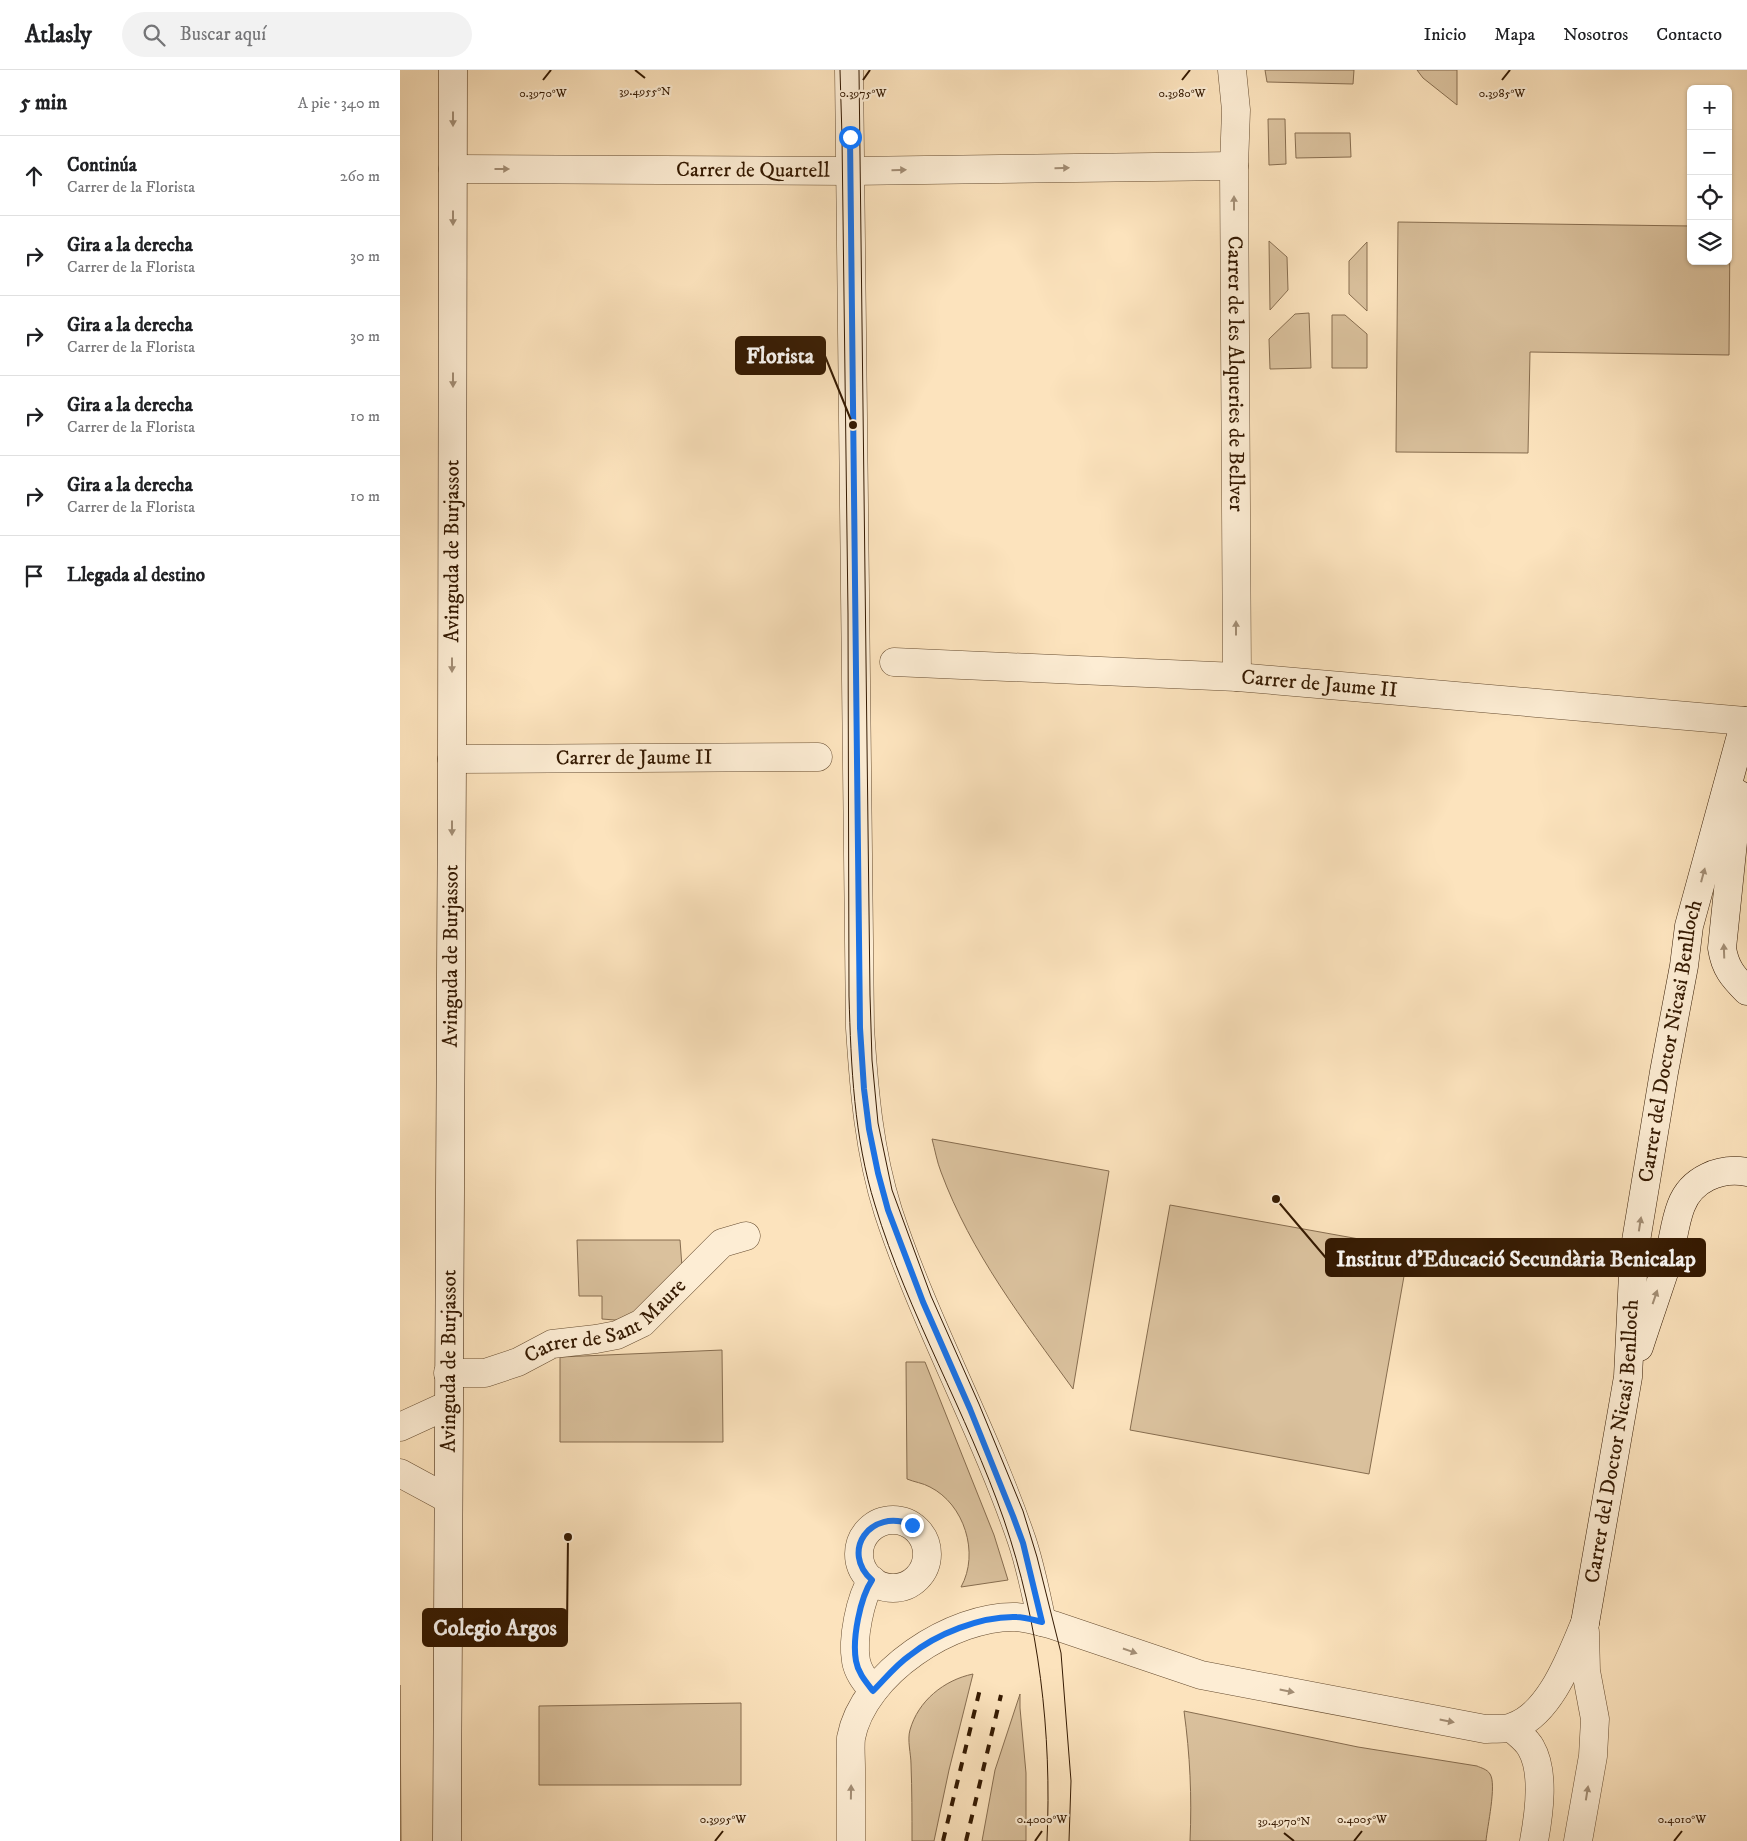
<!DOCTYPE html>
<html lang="es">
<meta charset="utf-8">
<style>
body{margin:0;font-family:"IM FELL DW Pica",serif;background:#f2f2f2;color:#202124}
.controls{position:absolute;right:15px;top:15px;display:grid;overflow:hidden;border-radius:8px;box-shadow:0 1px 4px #0004}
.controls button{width:45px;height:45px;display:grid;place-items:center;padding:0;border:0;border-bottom:1px solid #e0e0e0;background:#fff;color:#202124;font:25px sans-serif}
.stop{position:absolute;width:15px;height:15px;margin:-11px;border:4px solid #1a73e8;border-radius:50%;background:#fff}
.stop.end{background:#1a73e8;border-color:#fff;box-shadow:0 1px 5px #0008}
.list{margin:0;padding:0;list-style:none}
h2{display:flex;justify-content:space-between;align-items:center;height:65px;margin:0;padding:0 20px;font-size:21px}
h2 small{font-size:16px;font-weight:400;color:#757577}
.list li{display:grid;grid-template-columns:32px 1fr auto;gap:15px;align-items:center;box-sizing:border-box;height:80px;padding:0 20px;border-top:1px solid #e0e0e0}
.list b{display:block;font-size:19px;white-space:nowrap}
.list p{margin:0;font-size:16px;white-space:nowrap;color:#757577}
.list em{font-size:16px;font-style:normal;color:#757577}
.icon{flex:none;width:28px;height:28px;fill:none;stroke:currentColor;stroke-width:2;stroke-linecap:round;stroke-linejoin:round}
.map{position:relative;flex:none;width:1347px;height:1771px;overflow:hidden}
header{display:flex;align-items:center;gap:30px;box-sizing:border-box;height:70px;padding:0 25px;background:#fff;border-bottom:1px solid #e0e0e0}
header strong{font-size:24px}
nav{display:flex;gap:28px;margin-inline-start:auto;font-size:18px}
.search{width:350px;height:45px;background:#f2f2f2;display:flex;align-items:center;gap:12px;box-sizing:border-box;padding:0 18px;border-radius:28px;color:#757577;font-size:19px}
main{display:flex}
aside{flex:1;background:#fff}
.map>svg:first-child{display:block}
.green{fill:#dac19d;stroke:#876d4f}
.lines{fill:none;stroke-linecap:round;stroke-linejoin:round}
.street-casing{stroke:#664c30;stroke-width:29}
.secondary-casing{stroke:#341901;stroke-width:29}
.street{stroke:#fdedd4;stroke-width:28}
.secondary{stroke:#fdedd4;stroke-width:28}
.tram{stroke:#341901;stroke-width:1}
.rail{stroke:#341901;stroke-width:4;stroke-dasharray:9 9;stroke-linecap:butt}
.oneway{fill:#a38e75}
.route{stroke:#1a73e8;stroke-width:6}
.ticks{fill:none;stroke:#341901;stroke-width:2}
.labels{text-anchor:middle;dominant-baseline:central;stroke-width:4.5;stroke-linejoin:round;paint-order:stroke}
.street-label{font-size:21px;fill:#341901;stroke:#fdedd4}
.ticks-label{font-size:12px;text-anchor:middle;fill:#341901;stroke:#fdedd4;stroke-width:4.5;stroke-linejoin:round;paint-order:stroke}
.leader{fill:none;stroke:#341901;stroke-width:2}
.callout-dot{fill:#341901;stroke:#fdedd4;stroke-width:2}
.callout{fill:#341901;stroke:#341901;stroke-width:2}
.callout-label{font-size:22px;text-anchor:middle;font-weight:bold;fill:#fff}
</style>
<header>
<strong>Atlasly</strong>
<div class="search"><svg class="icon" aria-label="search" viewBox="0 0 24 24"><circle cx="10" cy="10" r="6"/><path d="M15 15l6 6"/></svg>Buscar aquí</div>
<nav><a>Inicio</a><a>Mapa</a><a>Nosotros</a><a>Contacto</a></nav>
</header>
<main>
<aside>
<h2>5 min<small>A pie · 340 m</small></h2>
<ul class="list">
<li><svg class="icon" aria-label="ahead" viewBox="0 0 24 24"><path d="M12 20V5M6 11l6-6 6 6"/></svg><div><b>Continúa</b><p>Carrer de la Florista</p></div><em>260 m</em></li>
<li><svg class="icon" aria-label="right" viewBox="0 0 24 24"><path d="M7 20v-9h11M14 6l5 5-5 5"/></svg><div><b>Gira a la derecha</b><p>Carrer de la Florista</p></div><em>30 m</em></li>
<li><svg class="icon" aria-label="right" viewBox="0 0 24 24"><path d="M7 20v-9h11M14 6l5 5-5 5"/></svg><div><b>Gira a la derecha</b><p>Carrer de la Florista</p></div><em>30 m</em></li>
<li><svg class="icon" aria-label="right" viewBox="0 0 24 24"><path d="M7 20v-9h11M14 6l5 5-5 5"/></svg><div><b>Gira a la derecha</b><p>Carrer de la Florista</p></div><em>10 m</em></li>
<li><svg class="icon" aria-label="right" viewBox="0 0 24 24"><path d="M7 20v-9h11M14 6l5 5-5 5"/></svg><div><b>Gira a la derecha</b><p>Carrer de la Florista</p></div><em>10 m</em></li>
<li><svg class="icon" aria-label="arrive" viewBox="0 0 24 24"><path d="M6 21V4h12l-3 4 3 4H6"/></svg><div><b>Llegada al destino</b></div></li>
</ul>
</aside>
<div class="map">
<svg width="1347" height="1771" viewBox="0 0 1347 1771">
<rect width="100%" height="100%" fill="#fce3bd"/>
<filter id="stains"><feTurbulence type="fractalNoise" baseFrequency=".004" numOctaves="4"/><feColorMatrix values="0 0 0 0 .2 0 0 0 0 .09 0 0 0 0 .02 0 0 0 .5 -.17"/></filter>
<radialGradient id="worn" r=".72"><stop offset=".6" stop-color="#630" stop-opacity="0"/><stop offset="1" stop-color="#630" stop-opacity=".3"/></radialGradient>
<g class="green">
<polygon points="865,0 954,0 953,14 867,12"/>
<polygon points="1017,0 1057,0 1057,35 1023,8"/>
<polygon points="868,49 885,49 886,94 869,95"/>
<polygon points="895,63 950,63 951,87 896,88"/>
<polygon points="998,152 1291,156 1291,191 1328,191 1328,156 1330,156 1329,285 1130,282 1128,383 996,382"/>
<polygon points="869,171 887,187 888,220 870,240"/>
<polygon points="967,172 967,241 949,224 949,191"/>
<polygon points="909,243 911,298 870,299 869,269 895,244"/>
<polygon points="932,245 945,245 967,264 967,298 932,298"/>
<path d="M532,1069L709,1101L673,1319C623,1250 571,1183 541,1102C537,1092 535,1080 532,1069Z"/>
<polygon points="770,1135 1009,1178 969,1404 730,1360"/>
<polygon points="177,1170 280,1170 282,1197 228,1251 202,1249 202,1226 179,1226"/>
<polygon points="322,1280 323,1372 160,1372 160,1287"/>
<path d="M506,1292H525L594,1465L608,1510L561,1517C580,1483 564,1434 530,1417C523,1413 514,1412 507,1409Z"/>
<path d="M573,1604L549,1700L534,1771H512C512,1745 512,1720 511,1694C511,1684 507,1670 510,1660C518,1631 544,1610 573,1604Z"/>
<polygon points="0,1615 1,1771 0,1771"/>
<polygon points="620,1624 620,1638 626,1703 626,1771 582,1771 595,1700"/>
<polygon points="341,1633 341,1715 139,1715 139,1636"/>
<path d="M784,1641L958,1677L1077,1696C1081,1698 1087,1699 1090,1704C1097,1714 1087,1758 1086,1771H790C792,1726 790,1685 784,1641Z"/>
</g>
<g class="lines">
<defs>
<g id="street">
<path d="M449,0L460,958C464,1020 469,1081 488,1141C525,1254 584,1359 622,1471C631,1498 636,1525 642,1552"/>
<path id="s1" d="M832,0L836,40L834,96L837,607"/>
<path id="s2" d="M53,99L451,101L834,96"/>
<path id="s3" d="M494,592L837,607L1345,651"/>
<path id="s4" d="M52,689L418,687"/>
<path id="s5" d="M48,1303H85L118,1292L152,1274L196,1269L217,1265L242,1253L322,1173L346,1166"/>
<polyline points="0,1357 48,1335"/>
<polyline points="0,1403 48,1429"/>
<circle cx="493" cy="1484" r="34"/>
<path d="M472,1510C460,1528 452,1569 456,1591C458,1603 466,1612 473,1621"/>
<path d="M1112,1658C1118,1664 1127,1670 1131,1678C1145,1702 1139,1744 1134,1771"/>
<path d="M451,1771C451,1747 451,1723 451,1698C451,1689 450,1677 451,1668C463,1603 553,1545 616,1547C629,1548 641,1552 653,1555L801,1605L1085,1659C1093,1658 1105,1660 1112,1657C1150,1645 1171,1586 1185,1553"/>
<polyline points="1178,1771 1193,1686 1195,1649 1186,1601 1185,1562"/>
</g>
<g id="secondary">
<path d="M1338,724L1322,878C1325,898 1333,907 1347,921"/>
<path d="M1239,1277C1248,1249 1258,1221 1267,1193C1273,1174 1274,1154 1281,1136C1291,1109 1320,1097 1347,1102"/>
<path id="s6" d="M1185,1553L1228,1307L1234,1183L1264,1002L1284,896L1289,856L1345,651"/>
<path id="s7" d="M47,1771L52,689L53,0"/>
</g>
</defs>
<use href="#street" class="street-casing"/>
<use href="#secondary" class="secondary-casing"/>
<use href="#street" class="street"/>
<use href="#secondary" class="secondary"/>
<g class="tram">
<path d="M440,0L442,67L448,544L449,926C451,996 454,1068 475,1135C508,1244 567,1343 604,1450C639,1552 652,1663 647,1771"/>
<polyline points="459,0 470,925 472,990 478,1053 492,1120 531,1226 579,1334 623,1441 637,1487 661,1583 671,1711 669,1771"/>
</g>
<g class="rail">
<polyline points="543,1771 581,1615"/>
<polyline points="566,1771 601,1625"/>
</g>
</g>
<defs><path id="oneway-solid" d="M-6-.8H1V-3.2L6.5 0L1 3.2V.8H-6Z" transform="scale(1.25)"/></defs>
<g class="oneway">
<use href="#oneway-solid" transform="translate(53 49) rotate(90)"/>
<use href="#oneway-solid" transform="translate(662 98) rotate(-1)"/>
<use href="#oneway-solid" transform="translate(102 99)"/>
<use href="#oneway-solid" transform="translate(499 100) rotate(-1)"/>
<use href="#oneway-solid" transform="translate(834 133) rotate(-90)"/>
<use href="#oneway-solid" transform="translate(53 148) rotate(90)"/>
<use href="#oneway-solid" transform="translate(53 310) rotate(90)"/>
<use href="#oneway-solid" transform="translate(836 558) rotate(-90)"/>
<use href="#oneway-solid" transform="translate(52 595) rotate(90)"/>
<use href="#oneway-solid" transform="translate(52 758) rotate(90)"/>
<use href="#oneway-solid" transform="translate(1303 805) rotate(-75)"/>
<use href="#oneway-solid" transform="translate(1324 881) rotate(-92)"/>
<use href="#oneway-solid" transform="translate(1240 1154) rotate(-81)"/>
<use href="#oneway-solid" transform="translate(1255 1227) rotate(-71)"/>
<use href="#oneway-solid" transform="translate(730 1581) rotate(19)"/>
<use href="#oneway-solid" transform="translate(887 1621) rotate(11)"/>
<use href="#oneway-solid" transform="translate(1047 1651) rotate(11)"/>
<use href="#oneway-solid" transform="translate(451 1722) rotate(-89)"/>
<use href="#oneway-solid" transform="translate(1187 1723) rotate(-81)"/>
</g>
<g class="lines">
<path class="route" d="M450,67L460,958L464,1019L469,1059L478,1103L488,1140L523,1232L570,1339L613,1446L623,1473L642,1552C634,1550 625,1547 616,1547C581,1546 536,1564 509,1586C496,1595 485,1609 473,1621C466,1612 458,1603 456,1591C452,1569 460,1528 472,1510C440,1482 470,1437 512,1455"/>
</g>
<path class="ticks" d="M235,0L245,8M143,10L151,0M463,10L470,0M782,10L790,0M1102,10L1110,0M884,1763L894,1771M315,1771L323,1761M635,1771L642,1761M954,1771L962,1761M1274,1771L1282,1761"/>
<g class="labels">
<g class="street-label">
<text stroke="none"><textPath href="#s2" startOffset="300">Carrer de Quartell</textPath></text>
<text stroke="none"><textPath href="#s1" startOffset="304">Carrer de les Alqueries de Bellver</textPath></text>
<text stroke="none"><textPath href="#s7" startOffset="1290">Avinguda de Burjassot</textPath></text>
<text stroke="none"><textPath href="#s3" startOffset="426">Carrer de Jaume II</textPath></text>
<text stroke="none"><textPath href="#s4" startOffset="182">Carrer de Jaume II</textPath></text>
<text stroke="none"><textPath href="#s7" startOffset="885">Avinguda de Burjassot</textPath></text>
<text stroke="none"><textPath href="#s6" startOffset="589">Carrer del Doctor Nicasi Benlloch</textPath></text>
<text stroke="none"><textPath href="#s5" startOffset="171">Carrer de Sant Maure</textPath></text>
<text stroke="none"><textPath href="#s7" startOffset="480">Avinguda de Burjassot</textPath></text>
<text stroke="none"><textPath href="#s6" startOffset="184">Carrer del Doctor Nicasi Benlloch</textPath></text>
</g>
</g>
<g class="ticks-label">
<text x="245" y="25">39.4955°N</text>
<text x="143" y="27">0.3970°W</text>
<text x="463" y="27">0.3975°W</text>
<text x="782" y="27">0.3980°W</text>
<text x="1102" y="27">0.3985°W</text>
<text x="323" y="1753">0.3995°W</text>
<text x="642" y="1753">0.4000°W</text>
<text x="962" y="1753">0.4005°W</text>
<text x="1282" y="1753">0.4010°W</text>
<text x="884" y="1755">39.4970°N</text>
</g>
<path class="leader" d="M453 355L425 286M876 1129L926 1188M168 1467L167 1557"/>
<g class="callout-dot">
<circle cx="453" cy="355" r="5"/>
<circle cx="876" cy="1129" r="5"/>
<circle cx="168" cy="1467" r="5"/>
</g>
<g class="callout">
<rect x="336" y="267" width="89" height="37" rx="5"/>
<rect x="926" y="1169" width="379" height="37" rx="5"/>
<rect x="23" y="1539" width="144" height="37" rx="5"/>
</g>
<g class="callout-label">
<text x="380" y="293">Florista</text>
<text x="1116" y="1196">Institut d'Educació Secundària Benicalap</text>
<text x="95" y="1565">Colegio Argos</text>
</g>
<rect width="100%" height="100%" filter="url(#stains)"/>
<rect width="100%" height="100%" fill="url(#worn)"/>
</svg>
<div class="controls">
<button>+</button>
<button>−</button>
<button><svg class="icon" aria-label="locate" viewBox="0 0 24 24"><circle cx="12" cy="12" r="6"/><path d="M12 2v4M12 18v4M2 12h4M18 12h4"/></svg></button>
<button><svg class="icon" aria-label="layers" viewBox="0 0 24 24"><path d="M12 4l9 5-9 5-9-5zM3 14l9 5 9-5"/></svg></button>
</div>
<div class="stop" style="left:450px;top:67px"></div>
<div class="stop end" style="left:512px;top:1455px"></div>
</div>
</main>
